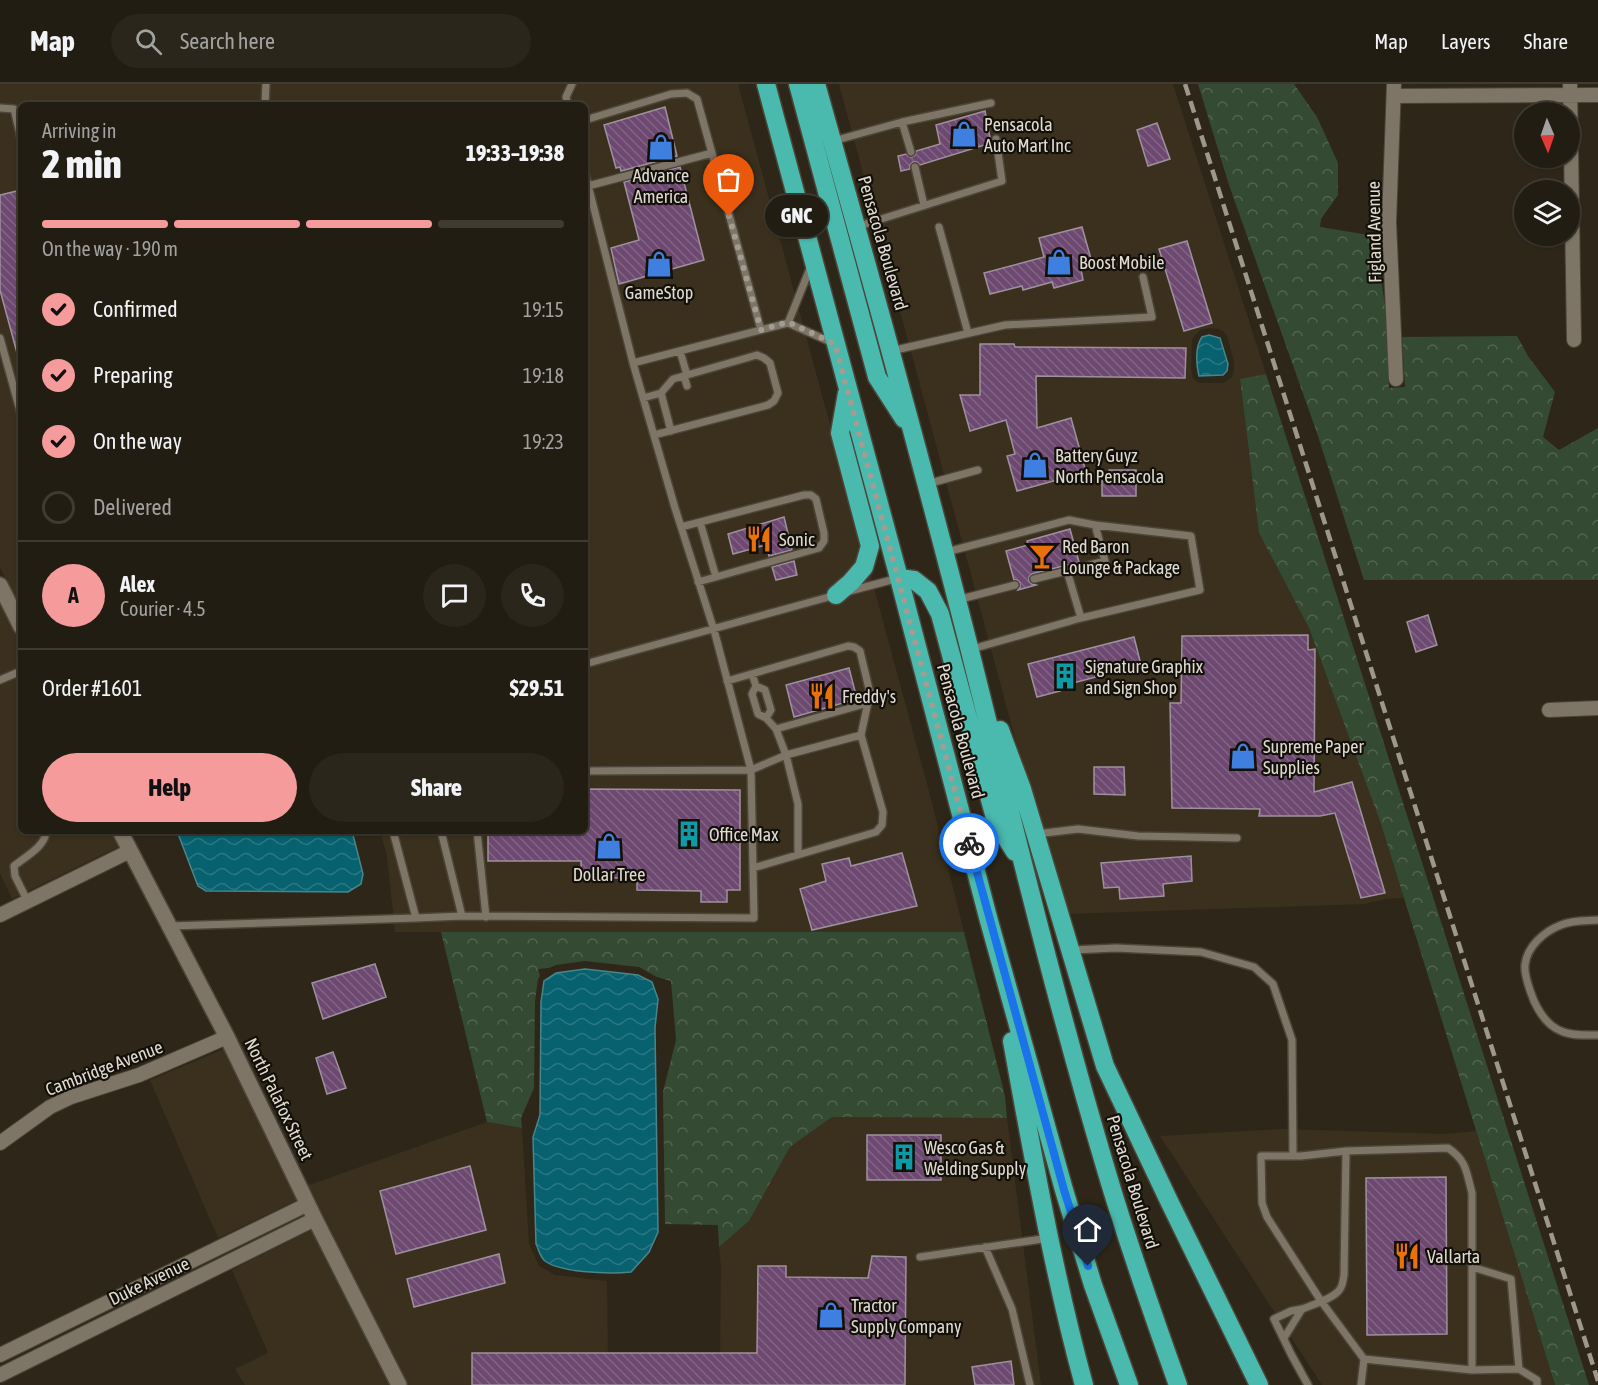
<!DOCTYPE html>
<meta charset="utf-8">
<style>
:root{--surface:#221d13;--page:#2a261c;--text:#f1f3f6;--muted:#a2a2a0;--line:#3f3b33;--accent:#f59b9c}
body{margin:0;font-family:"Asap Condensed",sans-serif;background:var(--page);color:var(--text);height:100vh;display:flex;flex-direction:column;font-size:22px;white-space:nowrap}
*{box-sizing:border-box;margin:0}
p{font-size:20px;color:var(--muted)}
.icon{flex:none;width:33px;height:33px;fill:none;stroke:currentColor;stroke-width:2;stroke-linecap:round;stroke-linejoin:round}
.map{position:relative;flex:1;overflow:hidden}
.side{position:absolute;left:18px;top:18px;width:570px;height:732px;display:flex;flex-direction:column;background:var(--surface);border-radius:9px;box-shadow:0 2px 4px #0004,0 0 0 2px var(--line)}
.side>*{flex:none}
.needle{width:39px;rotate:178deg}
.controls{position:absolute;left:1514px;top:18px;display:grid;gap:12px}
.controls a{display:grid;place-items:center;width:66px;height:66px;border-radius:50%;background:var(--surface);box-shadow:0 2px 4px #0004,0 0 0 2px var(--line);font-size:30px}
.pin{position:absolute;display:grid;place-items:center;width:51px;height:51px;color:#fff;margin:-62px -26px;border-radius:50% 50% 50% 0;rotate:-45deg;box-shadow:0 0 6px #0007}
.pin .icon{rotate:45deg}
.courier{position:absolute;display:grid;place-items:center;width:60px;height:60px;margin:-30px;border:4px solid #1a73e8;border-radius:50%;background:#fff;color:#222;box-shadow:0 2px 8px #0007}
.bubble{position:absolute;height:42px;border-radius:21px;background:var(--surface);box-shadow:0 2px 4px #0004,0 0 0 2px var(--line);font-size:20px;font-weight:800;line-height:42px;text-align:center}
.headline em{font-style:normal;font-weight:800}
.headline div{display:flex;flex-direction:column-reverse}
.headline{display:flex;align-items:center;justify-content:space-between;height:102px;padding:0 24px}
h1{font-size:39px;font-weight:800;line-height:45px}
.bar{display:grid;grid-template-columns:repeat(4,1fr);gap:9px 6px;align-content:center;height:72px;padding:0 24px}
.bar i{height:8px;border-radius:4px;background:var(--line)}
.bar .current{background:var(--accent)}
.bar p{grid-column:span 4}
.line{display:flex;align-items:center;gap:15px;padding:0 24px;border-top:2px solid var(--line)}
.line div{flex:1}
.round{display:grid;place-items:center;flex:none;width:63px;height:63px;border-radius:32px;background:var(--page)}
ol{padding:0 24px;list-style:none}
li{display:flex;align-items:center;gap:18px;height:66px}
li p{margin-inline-start:auto}
li .icon{padding:6px;border-radius:50%;background:var(--accent);color:#111;stroke-width:4}
li:last-child{color:var(--muted)}
li i{width:33px;height:33px;border:3px solid var(--line);border-radius:50%}
.action{display:flex;gap:12px;margin-top:auto;padding:12px 24px}
.action a{flex:1;height:69px;border-radius:36px;background:var(--accent);color:#111;font-size:24px;font-weight:800;line-height:69px;text-align:center}
.action a+a{background:var(--page);color:var(--text)}
header{display:flex;align-items:center;gap:36px;box-sizing:border-box;height:84px;padding:0 30px;background:var(--surface);border-bottom:2px solid var(--line)}
header strong{font-size:28px}
nav{display:flex;gap:33px;margin-inline-start:auto;font-size:21px}
.search{width:420px;height:54px;background:var(--page);display:flex;align-items:center;gap:15px;box-sizing:border-box;padding:0 21px;border-radius:33px;color:var(--muted);font-size:22px}
.map>svg:first-child{display:block}
.built{fill:#3a301d;fill-rule:evenodd}
.forest{fill:url(#forest-crowns)}
.water{fill:url(#water-waves);stroke:#48868c;stroke-width:1.5}
.building{fill:url(#building-back-hatch);stroke:#9e919f;stroke-width:1.5}
.lines{fill:none;stroke-linecap:round;stroke-linejoin:round}
.lane-casing{stroke:#4b453a;stroke-width:10}
.street-casing{stroke:#4b453a;stroke-width:16}
.secondary-casing{stroke:#4b453a;stroke-width:18}
.highway-casing{stroke:#4b453a;stroke-width:21}
.lane{stroke:#7e7566;stroke-width:7}
.street{stroke:#7e7566;stroke-width:14}
.secondary{stroke:#7e7566;stroke-width:15}
.highway{stroke:#4abaae;stroke-width:18}
.rail{stroke:#9d978c;stroke-width:4.5;stroke-dasharray:12 6;stroke-linecap:butt}
.done{stroke:#a29c91;stroke-width:6;stroke-dasharray:0 10.8}
.route{stroke:#1a73e8;stroke-width:8}
.labels{text-anchor:middle;dominant-baseline:central;stroke-width:4.5;stroke-linejoin:round;paint-order:stroke}
.poi-label{font-size:18px;fill:#e0dbd2;stroke:#13100a;text-anchor:start}
.street-label{font-size:18px;fill:#e0dbd2;stroke:#13100a}
</style>
<header>
<strong>Map</strong>
<div class="search"><svg class="icon" aria-label="search" viewBox="0 0 24 24"><circle cx="10" cy="10" r="6"/><path d="M15 15l6 6"/></svg>Search here</div>
<nav><a>Map</a><a>Layers</a><a>Share</a></nav>
</header>
<div class="map">
<svg width="1598" height="1301" viewBox="0 0 1598 1301">
<defs>
<pattern id="forest-crowns" width="20" height="18" patternUnits="userSpaceOnUse" patternTransform="scale(1.5)"><rect width="20" height="18" fill="#354a33"/><path d="M2 6a3 3 0 1 1 6 0M12 15a3 3 0 1 1 6 0" fill="none" stroke="#526450"/></pattern>
<pattern id="water-waves" width="16" height="10" patternUnits="userSpaceOnUse" patternTransform="scale(1.5)"><rect width="16" height="10" fill="#07616e"/><path d="M0 5q4-4 8 0t8 0" fill="none" stroke="#2b7782"/></pattern>
<pattern id="building-back-hatch" width="6" height="6" patternUnits="userSpaceOnUse" patternTransform="scale(1.5)"><rect width="6" height="6" fill="#6d4971"/><path d="M-1 5l2 2M0 0l6 6M5-1l2 2" fill="none" stroke="#826384"/></pattern>
</defs>
<rect width="100%" height="100%" fill="#2e2719"/>
<path class="built" d="M0 0H738L931 715 964 848H395L387 772 380 747H585V21H21V525L0 483Z
M839 0H1173L1266 290 1240 296 1259 449 1309 544 1381 740 1404 814 1386 815 1364 820 1067 830 1051 788ZM1208 244 1218 245 1223 247 1227 252 1234 278V287L1232 293 1223 299H1199L1193 294 1191 285 1192 255 1200 246Z
M0 519 21 561V747H111L118 763 12 815 0 789Z
M224 965 297 1116 218 1154 150 996Z
M832 1033 1007 1034 1041 1301H408L293 1070 309 1101 487 1038 522 1044 529 1160 539 1182 555 1191 607 1197 608 1283 720 1277 721 1184 719 1163 749 1137 790 1063Z
M1282 1045 1445 1050 1476 1047 1555 1301H1322L1160 1052Z
M311 1146 390 1301H245L235 1285 268 1269 232 1186Z"/>
<path class="forest" d="M1198 0H1294L1317 33 1338 79V111L1321 135 1320 143 1375 152 1385 222 1389 304 1405 303 1402 253 1517 252 1528 272 1555 308 1543 353 1559 366 1598 344V496H1364L1317 349 1229 101Z
M1266 290 1589 1301H1555L1381 740 1309 544 1259 449 1240 295Z
M441 848H964L1005 1012 1007 1034 832 1033 790 1063 749 1137 719 1163 718 1141 665 1140 663 1008 676 956 671 897 657 893 639 883 585 877 556 881 549 884 538 885 540 892 538 895 535 917 534 1004 521 1034 522 1044 487 1038Z"/>
<path class="water" d="M1209 251 1220 254 1228 280 1227 287 1223 291 1199 292C1196 280 1195 263 1202 253Z
M177 747H352L363 790 361 800 348 808 206 807 198 802Z
M585 885 638 891 652 898 658 915 655 944 658 1148 649 1168 631 1188C610 1190 561 1189 545 1177 540 1173 539 1166 536 1160L533 1053 540 1031 541 918 544 897 556 889Z"/>
<path class="building" d="M665 23 677 72 621 87 620 83 616 84 604 41Z
M985 27 991 59 920 81 917 78H913L910 81V85L901 87 898 72 906 70 908 72 912 73 915 71 916 67 940 60 936 41Z
M1157 39 1170 75 1148 82 1137 46Z
M680 83 704 176 619 200 611 164 639 156 624 98Z
M21 106V269H17L0 206V111Z
M1082 143 1093 182 1081 185 1083 196 1054 204 1052 198 1023 206 1022 202 990 210 984 189 1044 173 1039 154Z
M1187 157 1212 239 1184 247 1159 165Z
M980 260H1014L1015 263 1186 264 1185 294 1036 292 1037 344 1071 334 1086 388 1017 407 1007 372 1015 370 1006 336 970 347 960 311H980Z
M1109 386H1136V412H1102V397H1109Z
M784 433 792 466 769 472 766 461 733 470 728 450Z
M1070 445 1079 478 1032 490 1029 493V497L1032 500 1036 501 1018 506 1020 503V499L1017 496H1014L1006 467 1028 461 1027 457Z
M794 477 797 491 776 496 772 483Z
M1428 531 1437 561 1416 568 1407 538Z
M1308 551V566L1315 565 1314 708 1352 698 1385 809 1361 814 1335 729 1320 732H1259L1260 725 1172 724 1170 619H1181L1182 552Z
M1134 553 1141 581 1058 603 1060 607 1037 613 1028 580Z
M849 584 857 615 794 633 786 601Z
M1094 683H1124L1125 711 1094 710Z
M585 705 740 706V806H727V818H701V807L637 806V794H581V777H488V747H585Z
M902 769 917 822 812 846 800 805 826 797 822 780 849 774 851 782Z
M1191 772 1192 797 1163 800 1164 812 1120 815 1119 803 1104 804 1101 779Z
M375 880 386 913 323 935 312 899Z
M333 968 346 1004 327 1010 316 974Z
M867 1051H941V1096H867Z
M470 1082 486 1146 396 1170 380 1107Z
M1446 1093 1447 1250 1367 1251 1366 1094Z
M499 1170 505 1199 414 1223 407 1195Z
M872 1172 906 1173 905 1301H472V1269H757L758 1182H786V1193L868 1194Z
M1011 1277 1014 1301H975L972 1283Z"/>
<g class="lines">
<g class="lane-casing">
<path id="lane" d="M265 21 266 0
M394 21H533
M568 21 566 13 572 0
M0 24 14 25 21 54
M585 36 671 10 687 9 697 15 761 246
M833 57 902 38
M911 68 902 38 991 19
M915 83 924 121
M588 102 712 69
M856 143 1002 97 996 55
M939 143 968 249
M788 239 811 182
M0 254 21 330
M680 267 687 291
M891 267 1005 241 1152 233 1143 193
M633 279 788 239 833 259
M684 292 687 302
M661 309 671 347
M643 314 661 309 673 295 757 271 764 274 770 279 778 309 774 317 768 321 654 351
M927 400 978 386
M700 438 716 493
M681 443 804 411H811L816 415 824 449V457L819 464 698 498
M946 468 1069 436 1095 441 1105 477 1067 487 1081 534
M1034 495 1067 487
M846 508 899 494
M957 516 1015 501
M972 565 1081 534 1200 506 1191 452 1095 441
M585 580 836 511
M752 590 756 602 752 610 758 630 766 634 776 645 786 671 798 720V771
M0 596 21 587
M727 597 848 562 854 563 860 567 870 609 861 651 883 728 882 741 876 748 753 784
M756 602 765 606 771 626 766 634
M776 645 868 619
M585 687 751 686 786 671 861 651
M393 747 416 834 462 832 754 834 751 686 714 546 675 424 633 279 585 89
M441 747 462 832
M477 747 486 833
M1036 750 1078 745 1138 752 1237 754
M28 818 15 792 14 782C25 773 46 762 46 747
M1598 836C1586 837 1572 836 1561 841 1545 847 1527 862 1525 881 1524 892 1530 907 1534 917 1540 930 1548 942 1561 947 1572 952 1586 951 1598 951
M170 842 416 834
M1072 866 1116 864 1201 868 1254 883 1273 900 1292 956 1293 1072
M985 1163 1012 1225 1030 1301
M920 1173 1049 1154
M1472 1183 1511 1195 1519 1285 1472 1286
M1302 1225C1312 1221 1335 1214 1340 1205 1343 1201 1343 1196 1344 1191L1346 1067 1301 1072H1261L1262 1119 1267 1133 1321 1217 1364 1275 1472 1286V1109C1466 1087 1467 1077 1448 1064L1346 1067
M1284 1254 1302 1225 1291 1227 1274 1235 1291 1270 1308 1301
M1519 1285 1537 1296V1301
M1361 1301 1364 1275"/>
</g>
<g class="street-casing">
<path id="street" d="M1394 0 1389 138 1396 295
M1570 0 1574 256
M1394 12 1598 11
M1549 626 1598 624
M0 831 130 767
M0 1059 50 1023 71 1013 139 991 227 953
M0 1271 308 1120
M0 1291 315 1135"/>
</g>
<g class="secondary-casing">
<path id="secondary" d="M0 501 21 543
M120 747 227 953 315 1135 399 1301"/>
</g>
<g class="highway-casing">
<path id="highway" d="M766 0 899 494 989 837 1064 1106 1093 1201 1129 1301
M798 0 877 293 904 335
M816 0C869 187 921 375 969 563 1013 739 1055 915 1107 1089 1128 1160 1153 1231 1178 1301
M899 494 914 496 928 507 940 530 996 738 1015 768
M836 511 851 498 864 483 870 462 840 349 847 309
M1000 646 1022 705 1105 982 1169 1117 1259 1301
M1012 957C1033 1072 1053 1188 1084 1301"/>
</g>
<use href="#lane" class="lane"/>
<use href="#street" class="street"/>
<use href="#secondary" class="secondary"/>
<use href="#highway" class="highway"/>
<path class="rail" d="M1185 0 1598 1297"/>
</g>
<g class="lines">
<path class="done" d="M729 132 761 246 788 238 835 260 969 759"/>
<path class="route" d="M969 759 1064 1106 1088 1182"/>
</g>
<defs>
<g id="shop-bare" transform="scale(2.07)"><path d="M-5-2.5h2.3a2.7 3.5 0 0 1 5.4 0H5L5.5 6h-11ZM-1.5-2.5h3a1.5 2.3 0 0 0-3 0Z" fill="#3f7fe0" stroke="#13100a" stroke-width="2.5" paint-order="stroke"/></g>
<g id="restaurant-bare" transform="scale(2.07)"><path d="M-5-6h1v4h1v-4h1v4h1v-4h1v5L-1.5 .5V6h-2V.5L-5-1ZM5-6V6H3V1.5H1.5Q1.5-4 5-6Z" fill="#e8710a" stroke="#13100a" stroke-width="2.5" paint-order="stroke"/></g>
<g id="bar-bare" transform="scale(2.07)"><path d="M-6-5H6L.8 .8V4.5H3.5V6h-7V4.5H-.8V.8Z" fill="#e8710a" stroke="#13100a" stroke-width="2.5" paint-order="stroke"/></g>
<g id="building-bare" transform="scale(2.07)"><path d="M-4-6H4V6H1V3H-1V6H-4ZM-2.5-4.3h1.7v1.8h-1.7ZM.8-4.3h1.7v1.8H.8ZM-2.5-1h1.7V.8h-1.7ZM.8-1h1.7V.8H.8Z" fill="#0f9aa8" stroke="#13100a" stroke-width="2.5" paint-order="stroke"/></g>
</defs>
<g fill-rule="evenodd">
<use href="#shop-bare" x="964" y="50"/>
<use href="#shop-bare" x="661" y="63"/>
<use href="#shop-bare" x="1059" y="178"/>
<use href="#shop-bare" x="659" y="180"/>
<use href="#shop-bare" x="1035" y="381"/>
<use href="#restaurant-bare" x="759" y="455"/>
<use href="#bar-bare" x="1042" y="472"/>
<use href="#building-bare" x="1065" y="592"/>
<use href="#restaurant-bare" x="822" y="612"/>
<use href="#shop-bare" x="1243" y="672"/>
<use href="#building-bare" x="689" y="750"/>
<use href="#shop-bare" x="609" y="762"/>
<use href="#building-bare" x="904" y="1073"/>
<use href="#restaurant-bare" x="1407" y="1172"/>
<use href="#shop-bare" x="831" y="1231"/>
</g>
<g class="labels">
<g class="poi-label">
<text x="984" y="40">Pensacola<tspan x="984" dy="21">Auto Mart Inc</tspan></text>
<text x="661" y="91" text-anchor="middle">Advance<tspan x="661" dy="21">America</tspan></text>
<text x="1079" y="178">Boost Mobile</text>
<text x="659" y="208" text-anchor="middle">GameStop</text>
<text x="1055" y="371">Battery Guyz<tspan x="1055" dy="21">North Pensacola</tspan></text>
<text x="779" y="455">Sonic</text>
<text x="1062" y="462">Red Baron<tspan x="1062" dy="21">Lounge &amp; Package</tspan></text>
<text x="1085" y="582">Signature Graphix<tspan x="1085" dy="21">and Sign Shop</tspan></text>
<text x="842" y="612">Freddy's</text>
<text x="1263" y="662">Supreme Paper<tspan x="1263" dy="21">Supplies</tspan></text>
<text x="709" y="750">Office Max</text>
<text x="609" y="790" text-anchor="middle">Dollar Tree</text>
<text x="924" y="1063">Wesco Gas &amp;<tspan x="924" dy="21">Welding Supply</tspan></text>
<text x="1427" y="1172">Vallarta</text>
<text x="851" y="1221">Tractor<tspan x="851" dy="21">Supply Company</tspan></text>
</g>
<g class="street-label">
<text transform="translate(1374 148) rotate(-91)">Figland Avenue</text>
<text transform="translate(883 159) rotate(74)">Pensacola Boulevard</text>
<text transform="translate(961 647) rotate(75)">Pensacola Boulevard</text>
<text transform="translate(104 984) rotate(-21)">Cambridge Avenue</text>
<text transform="translate(279 1015) rotate(64)">North Palafox Street</text>
<text transform="translate(1133 1098) rotate(73)">Pensacola Boulevard</text>
<text transform="translate(149 1197) rotate(-26)">Duke Avenue</text>
</g>
</g>
</svg>
<div class="controls">
<a><svg class="needle" viewBox="-14 -14 28 28"><path d="M0-13l5 13h-10z" fill="#e53935"/><path d="M0 13l5-13h-10z" fill="#a2a2a0"/></svg></a>
<a><svg class="icon" aria-label="layers" viewBox="0 0 24 24"><path d="M12 4l9 5-9 5-9-5zM3 14l9 5 9-5"/></svg></a>
</div>
<div class="pin" style="left:729px;top:132px;background:#ea580c"><svg class="icon" aria-label="bag" viewBox="0 0 24 24"><path d="M5 8h14l-1 12H6zM9 8a3 3 0 0 1 6 0"/></svg></div>
<div class="pin" style="left:1088px;top:1182px;background:#1f2937"><svg class="icon" aria-label="home" viewBox="0 0 24 24"><path d="M3 11l9-7 9 7M6 9v11h12V9"/></svg></div>
<div class="courier" style="left:969px;top:759px"><svg class="icon" aria-label="bike" viewBox="0 0 24 24"><circle cx="6" cy="16" r="4"/><circle cx="18" cy="16" r="4"/><path d="M6 16l4-8h5l3 8M10 8l3 8H6M13 5h3"/></svg></div>
<div class="bubble" style="left:765px;top:111px;width:63px">GNC</div>
<section class="side">
<div class="headline"><div><h1>2 min</h1><p>Arriving in</p></div><em>19:33–19:38</em></div>
<div class="bar"><i class="current"></i><i class="current"></i><i class="current"></i><i></i><p>On the way · 190 m</p></div>
<ol>
<li><svg class="icon" aria-label="check" viewBox="0 0 24 24"><path d="M5 12l5 5 9-10"/></svg>Confirmed<p>19:15</p></li>
<li><svg class="icon" aria-label="check" viewBox="0 0 24 24"><path d="M5 12l5 5 9-10"/></svg>Preparing<p>19:18</p></li>
<li><svg class="icon" aria-label="check" viewBox="0 0 24 24"><path d="M5 12l5 5 9-10"/></svg>On the way<p>19:23</p></li>
<li><i></i>Delivered</li>
</ol>
<div class="line" style="height:108px"><b class="round" style="background:var(--accent);color:#111">A</b><div><b>Alex</b><p>Courier · 4.5</p></div><a class="round"><svg class="icon" aria-label="chat" viewBox="0 0 24 24"><path d="M4 5h16v11H9l-5 4z"/></svg></a><a class="round"><svg class="icon" aria-label="phone" viewBox="0 0 24 24"><path d="M5 4h4l2 5-3 2q2 4 5 5l2-3 5 2v4C11 20 4 13 5 4z"/></svg></a></div>
<div class="line" style="height:78px"><div>Order #1601</div><b>$29.51</b></div>
<div class="action"><a>Help</a><a>Share</a></div>
</section>
</div>
